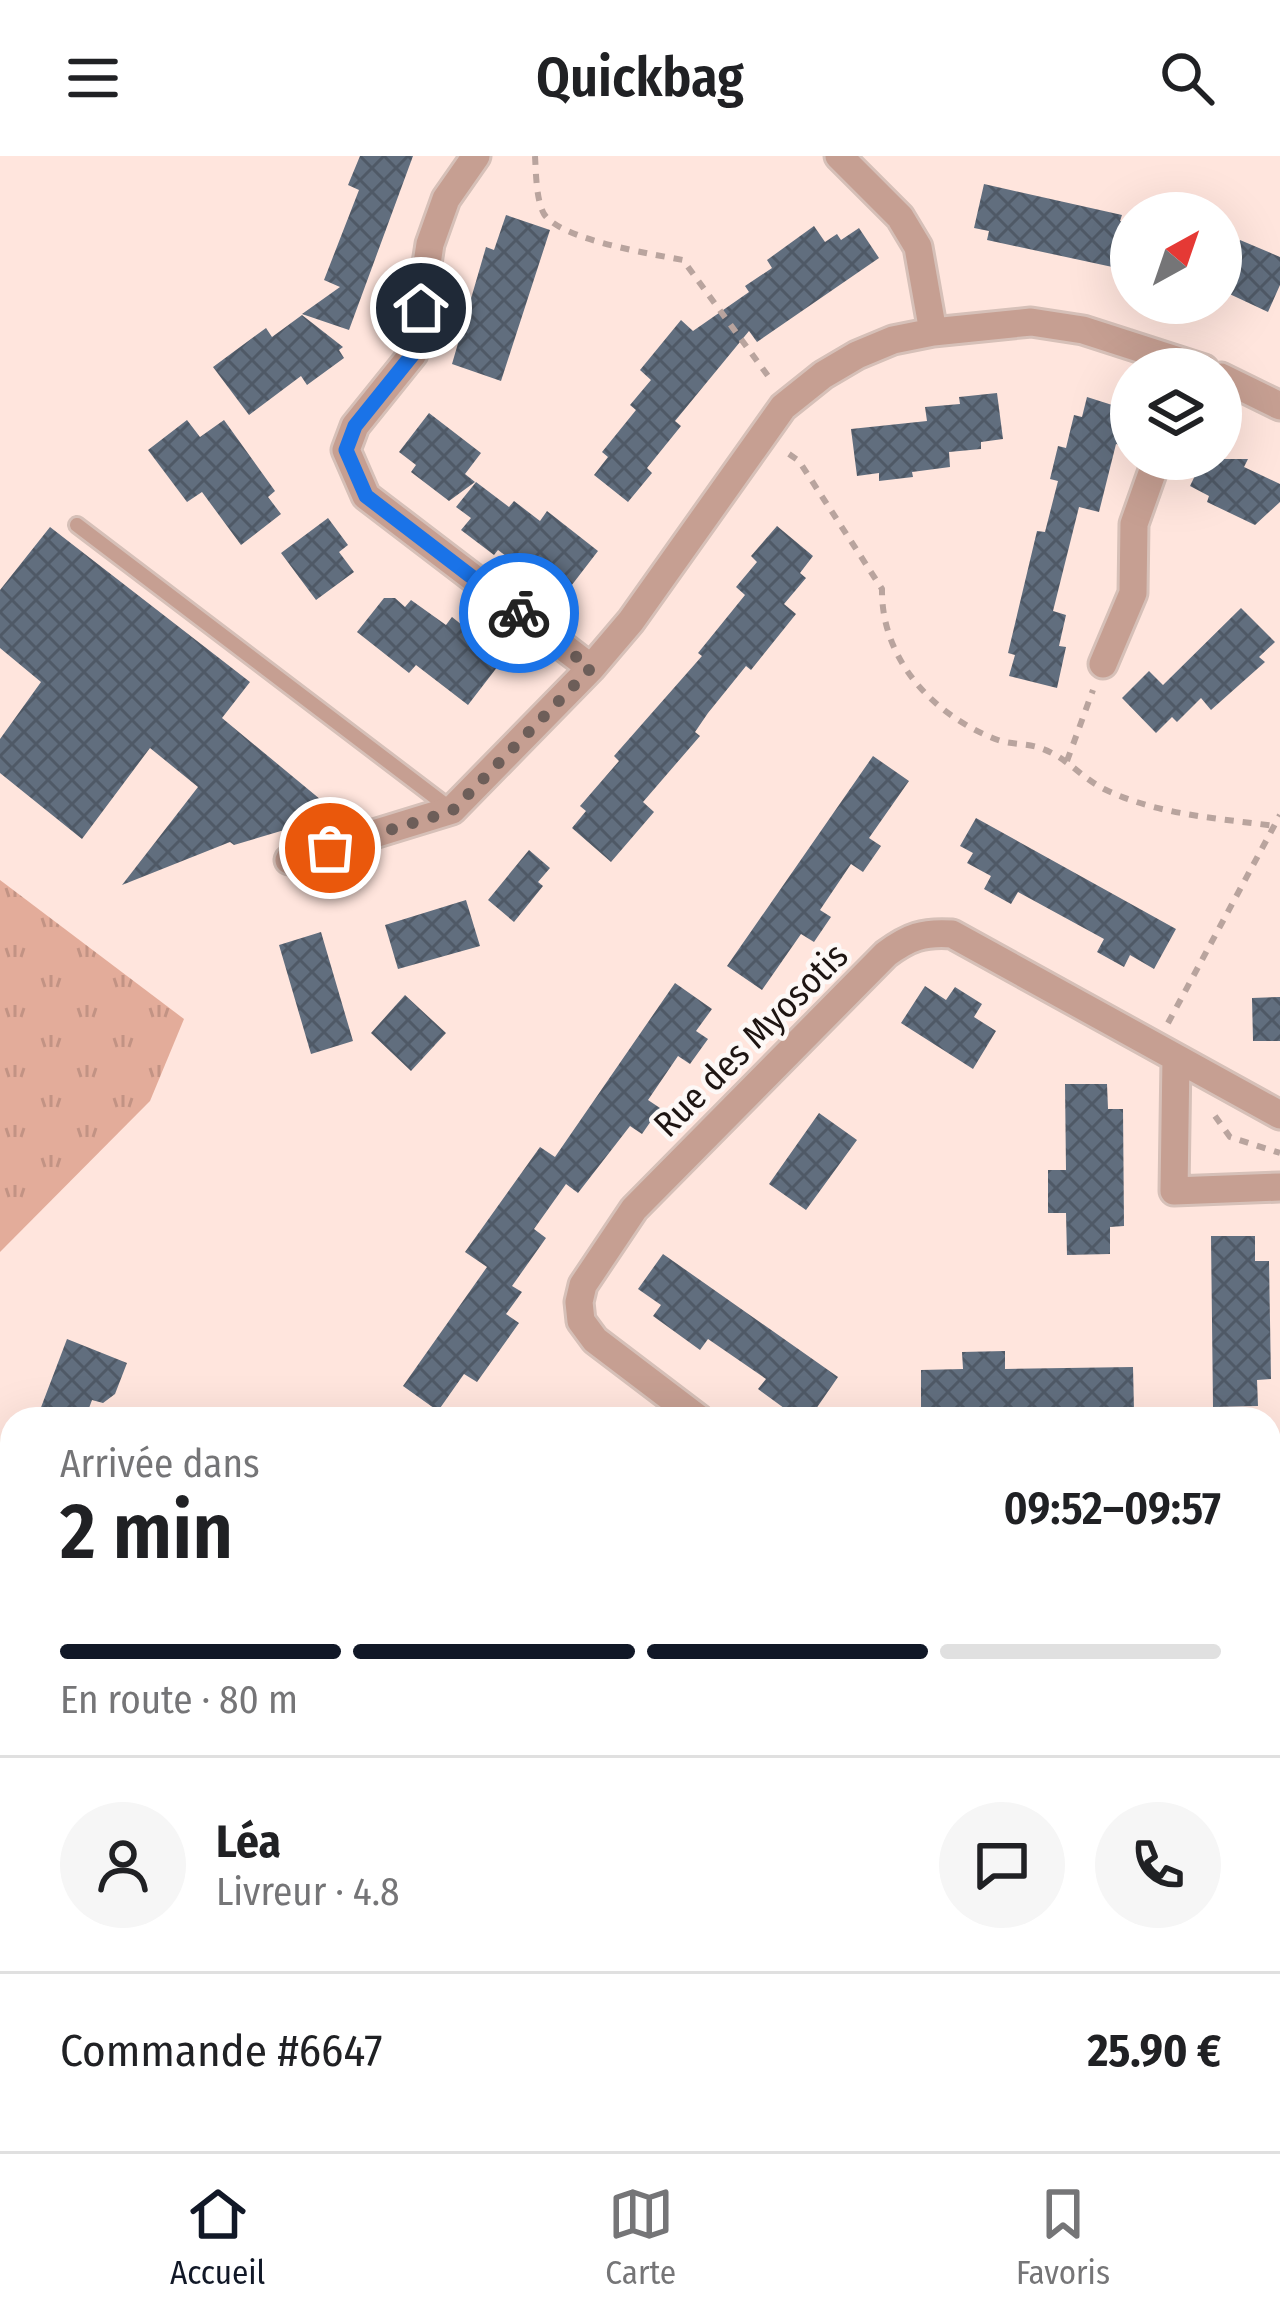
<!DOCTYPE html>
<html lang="fr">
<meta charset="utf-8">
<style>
:root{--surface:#fff;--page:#f6f6f6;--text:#202124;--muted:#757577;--line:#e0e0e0;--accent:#111827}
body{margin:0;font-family:"Fira Sans Condensed",sans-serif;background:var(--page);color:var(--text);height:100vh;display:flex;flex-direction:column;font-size:45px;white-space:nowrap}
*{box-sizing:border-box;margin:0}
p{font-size:39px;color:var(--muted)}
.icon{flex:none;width:66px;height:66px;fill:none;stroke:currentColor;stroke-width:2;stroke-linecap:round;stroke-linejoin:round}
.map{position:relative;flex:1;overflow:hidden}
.details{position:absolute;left:0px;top:1251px;width:1281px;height:744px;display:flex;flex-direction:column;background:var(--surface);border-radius:36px 36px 0 0;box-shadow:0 12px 48px #0002}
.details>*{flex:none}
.needle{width:78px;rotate:40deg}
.fabs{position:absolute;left:1110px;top:36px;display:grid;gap:24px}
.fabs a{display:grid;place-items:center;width:132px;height:132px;border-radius:50%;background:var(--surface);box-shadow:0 12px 48px #0002;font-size:60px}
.pin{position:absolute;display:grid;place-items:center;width:102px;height:102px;color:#fff;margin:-51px;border:6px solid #fff;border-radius:50%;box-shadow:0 3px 12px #0007}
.courier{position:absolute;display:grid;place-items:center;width:120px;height:120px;margin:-60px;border:9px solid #1a73e8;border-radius:50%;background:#fff;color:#222;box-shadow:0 3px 15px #0007}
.head em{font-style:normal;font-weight:600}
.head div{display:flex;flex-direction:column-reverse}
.head{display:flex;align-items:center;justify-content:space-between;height:204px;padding:0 60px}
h1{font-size:78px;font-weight:600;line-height:90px}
.bar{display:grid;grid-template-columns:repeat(4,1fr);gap:18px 12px;align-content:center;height:144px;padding:0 60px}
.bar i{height:15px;border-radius:9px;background:var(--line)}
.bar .current{background:var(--accent)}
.bar p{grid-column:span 4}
.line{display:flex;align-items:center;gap:30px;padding:0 60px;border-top:3px solid var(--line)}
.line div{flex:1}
.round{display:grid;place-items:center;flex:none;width:126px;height:126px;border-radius:63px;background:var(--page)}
header{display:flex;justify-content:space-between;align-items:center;height:156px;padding:0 60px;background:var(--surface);font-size:54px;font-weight:600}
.tabs{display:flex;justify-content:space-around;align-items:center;height:168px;border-top:3px solid var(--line);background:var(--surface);font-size:33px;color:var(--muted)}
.tabs a{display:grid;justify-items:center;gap:6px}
.tabs .current{color:var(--accent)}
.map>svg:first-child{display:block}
.grass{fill:url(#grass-tufts)}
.building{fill:url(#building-cross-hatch)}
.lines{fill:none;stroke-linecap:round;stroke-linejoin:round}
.lane-casing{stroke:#d6c0b8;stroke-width:20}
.street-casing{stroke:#d6c0b8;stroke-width:33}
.secondary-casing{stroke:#d6c0b8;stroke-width:45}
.path{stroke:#b9a49e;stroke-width:6;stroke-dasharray:9 9;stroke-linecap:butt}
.lane{stroke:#c69f92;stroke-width:14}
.street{stroke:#c69f92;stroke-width:27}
.secondary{stroke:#b17967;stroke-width:39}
.done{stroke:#6d5e59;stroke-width:12;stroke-dasharray:0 21.6}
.route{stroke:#1a73e8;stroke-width:15}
.labels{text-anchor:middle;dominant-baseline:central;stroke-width:9;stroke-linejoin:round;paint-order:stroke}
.street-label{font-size:36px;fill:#1e1512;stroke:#fdf8f6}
</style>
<header><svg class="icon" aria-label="menu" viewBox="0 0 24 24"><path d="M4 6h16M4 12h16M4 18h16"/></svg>Quickbag<svg class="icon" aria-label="search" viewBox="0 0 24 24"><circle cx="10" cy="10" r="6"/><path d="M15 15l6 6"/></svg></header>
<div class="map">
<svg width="1280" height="1995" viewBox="0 0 1280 1995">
<defs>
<pattern id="grass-tufts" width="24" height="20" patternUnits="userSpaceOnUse" patternTransform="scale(3)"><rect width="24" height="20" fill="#e3ac9a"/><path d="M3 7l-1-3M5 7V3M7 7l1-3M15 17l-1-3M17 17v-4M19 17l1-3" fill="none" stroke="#c29384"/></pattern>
<pattern id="building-cross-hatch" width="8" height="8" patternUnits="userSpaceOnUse" patternTransform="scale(3)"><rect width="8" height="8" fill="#616e7e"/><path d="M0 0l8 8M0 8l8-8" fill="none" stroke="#4f5966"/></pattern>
</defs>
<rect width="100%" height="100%" fill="#ffe5dd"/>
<path class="grass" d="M0 724 184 863 150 945 0 1096Z"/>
<path class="building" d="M360 0H413L349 174 302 158 340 131 324 124 359 34 348 29Z
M984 28 1122 59 1120 65 1131 68V115L987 84 989 75 974 72Z
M506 59 550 74 501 225 452 208 486 91 494 94Z
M814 70 825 86 837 78 841 84 859 72 879 102 757 186 749 175 675 265 681 270 647 312 652 317 628 346 594 319 608 301 602 296 636 254 630 249 651 224 640 214 681 164 693 175 749 136 745 130 772 112 767 104Z
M1240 84 1280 101V129L1268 156 1221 134V95L1233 100Z
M302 159 343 191 339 194 344 202 307 229 301 220 249 259 213 211 266 172 272 181Z
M997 237 1003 283 981 286V293L949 296 950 311 912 316 913 321 879 325V317L857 320 851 273 927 265 925 251 960 248 959 241Z
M1087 241 1131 255 1122 290 1116 288 1099 356 1079 351 1053 455 1066 459 1059 490 1066 491 1057 532 1009 520 1015 499 1008 497 1037 375 1045 376 1058 325 1050 323 1058 290 1066 292 1074 259 1082 261Z
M429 257 481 297 465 318 475 326 449 345 411 316 416 309 399 296Z
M187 264 200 281 224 264 275 335 268 341 281 358 241 389 202 336 187 346 148 294Z
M1203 303H1248L1244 311 1280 328V346L1255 369 1207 346 1209 340 1190 330Z
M476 326 509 351 514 345 540 365 547 355 598 395 568 434 551 421 545 429 498 394 494 399 461 374 471 362 456 351Z
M328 362 348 389 339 396 354 416 316 444 281 397Z
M777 370 813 400 800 417 806 422 784 448 796 458 751 514 746 510 708 557 695 576 700 580 643 646 654 656 611 706 572 672 586 655 580 650 619 605 614 600 702 500 698 497 745 439 736 431 757 406 751 400Z
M50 371 250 526 222 562 338 658 234 689 230 686 122 729 198 631 150 592 82 683 0 617V583L41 526 0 492V434Z
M384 442H395L405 451 411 444 446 469 452 461 487 489 481 496 498 510 468 549 416 509 409 517 357 476Z
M1241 452 1275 486 1259 501 1265 506 1211 554 1201 542 1177 566 1172 561 1156 577 1122 542 1149 515 1163 529Z
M873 600 909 625 869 682 881 690 863 716 851 708 820 754 831 761 814 786 801 778 762 834 727 810Z
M976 662 1176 773 1154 813 1130 799 1124 811 1097 796 1104 783 1018 736 1011 748 984 733 991 720 967 707 973 697 960 690Z
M529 694 550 712 538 726 543 730 514 766 488 744Z
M466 744 480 790 398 813 385 769Z
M321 776 353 885 311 898 279 789Z
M675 827 712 853 696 875 708 883 690 908 678 900 648 944 660 952 642 978 630 970 578 1037 566 1028 534 1073 546 1082 512 1130 522 1136 506 1158 519 1167 477 1226 464 1218 438 1255 403 1230 487 1111 465 1096 540 991 555 1001Z
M925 830 946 844 955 831 982 848 974 861 996 875 973 913 901 867Z
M405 839 446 877 411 915 371 877Z
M1280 841V885H1253L1252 842Z
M1065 928H1107L1108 953H1123L1124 1070 1110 1071V1098L1067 1099 1066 1057H1048V1014H1066Z
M819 957 857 984 806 1054 769 1028Z
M1211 1080H1255V1105H1269L1271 1223 1257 1224 1258 1250 1213 1251Z
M663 1098 838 1221 809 1263H799L758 1233 766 1223 708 1183 700 1194 653 1160 661 1149 638 1133Z
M67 1183 127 1207 115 1238 103 1247 92 1244 85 1263H64L40 1254Z
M1005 1195V1213L1133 1211 1134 1254 1107 1255V1263H1076V1255L1022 1256V1263H948V1256L921 1257V1214L963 1213 962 1196Z"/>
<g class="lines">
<g class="lane-casing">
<path id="lane" d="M77 369 452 654
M651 1983 653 1995"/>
</g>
<g class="street-casing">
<path id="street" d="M476 0 446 43 430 88 413 198 355 270 346 294 366 340 591 512
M839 0 900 61 918 91 933 176
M1221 221 1280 250
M1103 508 1133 437 1134 368 1157 303
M289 704 452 654 591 512 631 465 783 251 823 219 857 199 893 184 933 176 1031 166 1083 174 1204 213
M1176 902 1174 1035 1280 1031
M699 1263 595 1184 581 1165 579 1146 583 1129 634 1053 886 798C909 781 923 776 952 778L1280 959
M1269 1318 1280 1316
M1269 1779 1280 1780
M409 1995 414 1983"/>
</g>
<g class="secondary-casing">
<path id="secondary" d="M0 1824 12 1832
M261 1983 281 1995"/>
</g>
<path class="path" d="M535 0C536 16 536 44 544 58 561 84 652 98 683 104L771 224
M789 298 799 305 882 433C881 503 933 560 998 584 1012 589 1029 587 1043 593 1067 602 1082 622 1104 633 1158 659 1216 662 1275 670
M1067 605 1093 534
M1168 867 1280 659
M1215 960 1230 981 1280 997
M965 1983 976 1995"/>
<use href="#lane" class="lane"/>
<use href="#street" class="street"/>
<use href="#secondary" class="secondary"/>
</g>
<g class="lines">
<path class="done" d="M330 692 452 655 591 512 519 457"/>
<path class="route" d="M421 152 413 198 355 270 346 294 366 340 519 457"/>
</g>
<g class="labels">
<g class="street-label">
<text transform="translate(751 884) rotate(-45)">Rue des Myosotis</text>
</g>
</g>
</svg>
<div class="fabs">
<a><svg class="needle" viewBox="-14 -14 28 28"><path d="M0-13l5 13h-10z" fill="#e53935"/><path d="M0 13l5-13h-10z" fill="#757577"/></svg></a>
<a><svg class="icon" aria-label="layers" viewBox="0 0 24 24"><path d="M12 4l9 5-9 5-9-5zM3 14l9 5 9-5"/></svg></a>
</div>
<div class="pin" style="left:330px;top:692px;background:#ea580c"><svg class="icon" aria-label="bag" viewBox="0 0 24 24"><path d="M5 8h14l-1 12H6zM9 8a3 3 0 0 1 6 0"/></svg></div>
<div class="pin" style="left:421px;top:152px;background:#1f2937"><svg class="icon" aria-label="home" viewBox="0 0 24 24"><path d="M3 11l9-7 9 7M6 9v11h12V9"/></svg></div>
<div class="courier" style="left:519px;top:457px"><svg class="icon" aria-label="bike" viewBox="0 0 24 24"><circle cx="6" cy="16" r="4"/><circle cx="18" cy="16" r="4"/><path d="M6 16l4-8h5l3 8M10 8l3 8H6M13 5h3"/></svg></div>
<section class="details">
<div class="head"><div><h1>2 min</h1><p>Arrivée dans</p></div><em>09:52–09:57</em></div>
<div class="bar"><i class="current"></i><i class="current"></i><i class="current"></i><i></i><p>En route · 80 m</p></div>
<div class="line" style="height:216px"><a class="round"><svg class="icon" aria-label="person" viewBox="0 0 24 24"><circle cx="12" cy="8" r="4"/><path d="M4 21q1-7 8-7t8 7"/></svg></a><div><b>Léa</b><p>Livreur · 4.8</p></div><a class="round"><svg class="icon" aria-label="chat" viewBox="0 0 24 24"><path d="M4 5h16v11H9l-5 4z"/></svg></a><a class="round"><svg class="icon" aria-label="phone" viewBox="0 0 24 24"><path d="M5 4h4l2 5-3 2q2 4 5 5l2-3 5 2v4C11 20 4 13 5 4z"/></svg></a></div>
<div class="line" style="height:156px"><div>Commande #6647</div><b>25.90 €</b></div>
</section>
</div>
<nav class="tabs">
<a class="current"><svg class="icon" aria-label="home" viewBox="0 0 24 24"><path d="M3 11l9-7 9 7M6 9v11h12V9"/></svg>Accueil</a>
<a><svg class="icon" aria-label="map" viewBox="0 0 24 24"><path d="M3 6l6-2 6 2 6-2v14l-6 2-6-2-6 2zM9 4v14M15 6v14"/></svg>Carte</a>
<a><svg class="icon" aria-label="saved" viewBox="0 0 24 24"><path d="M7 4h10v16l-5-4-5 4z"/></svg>Favoris</a>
</nav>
